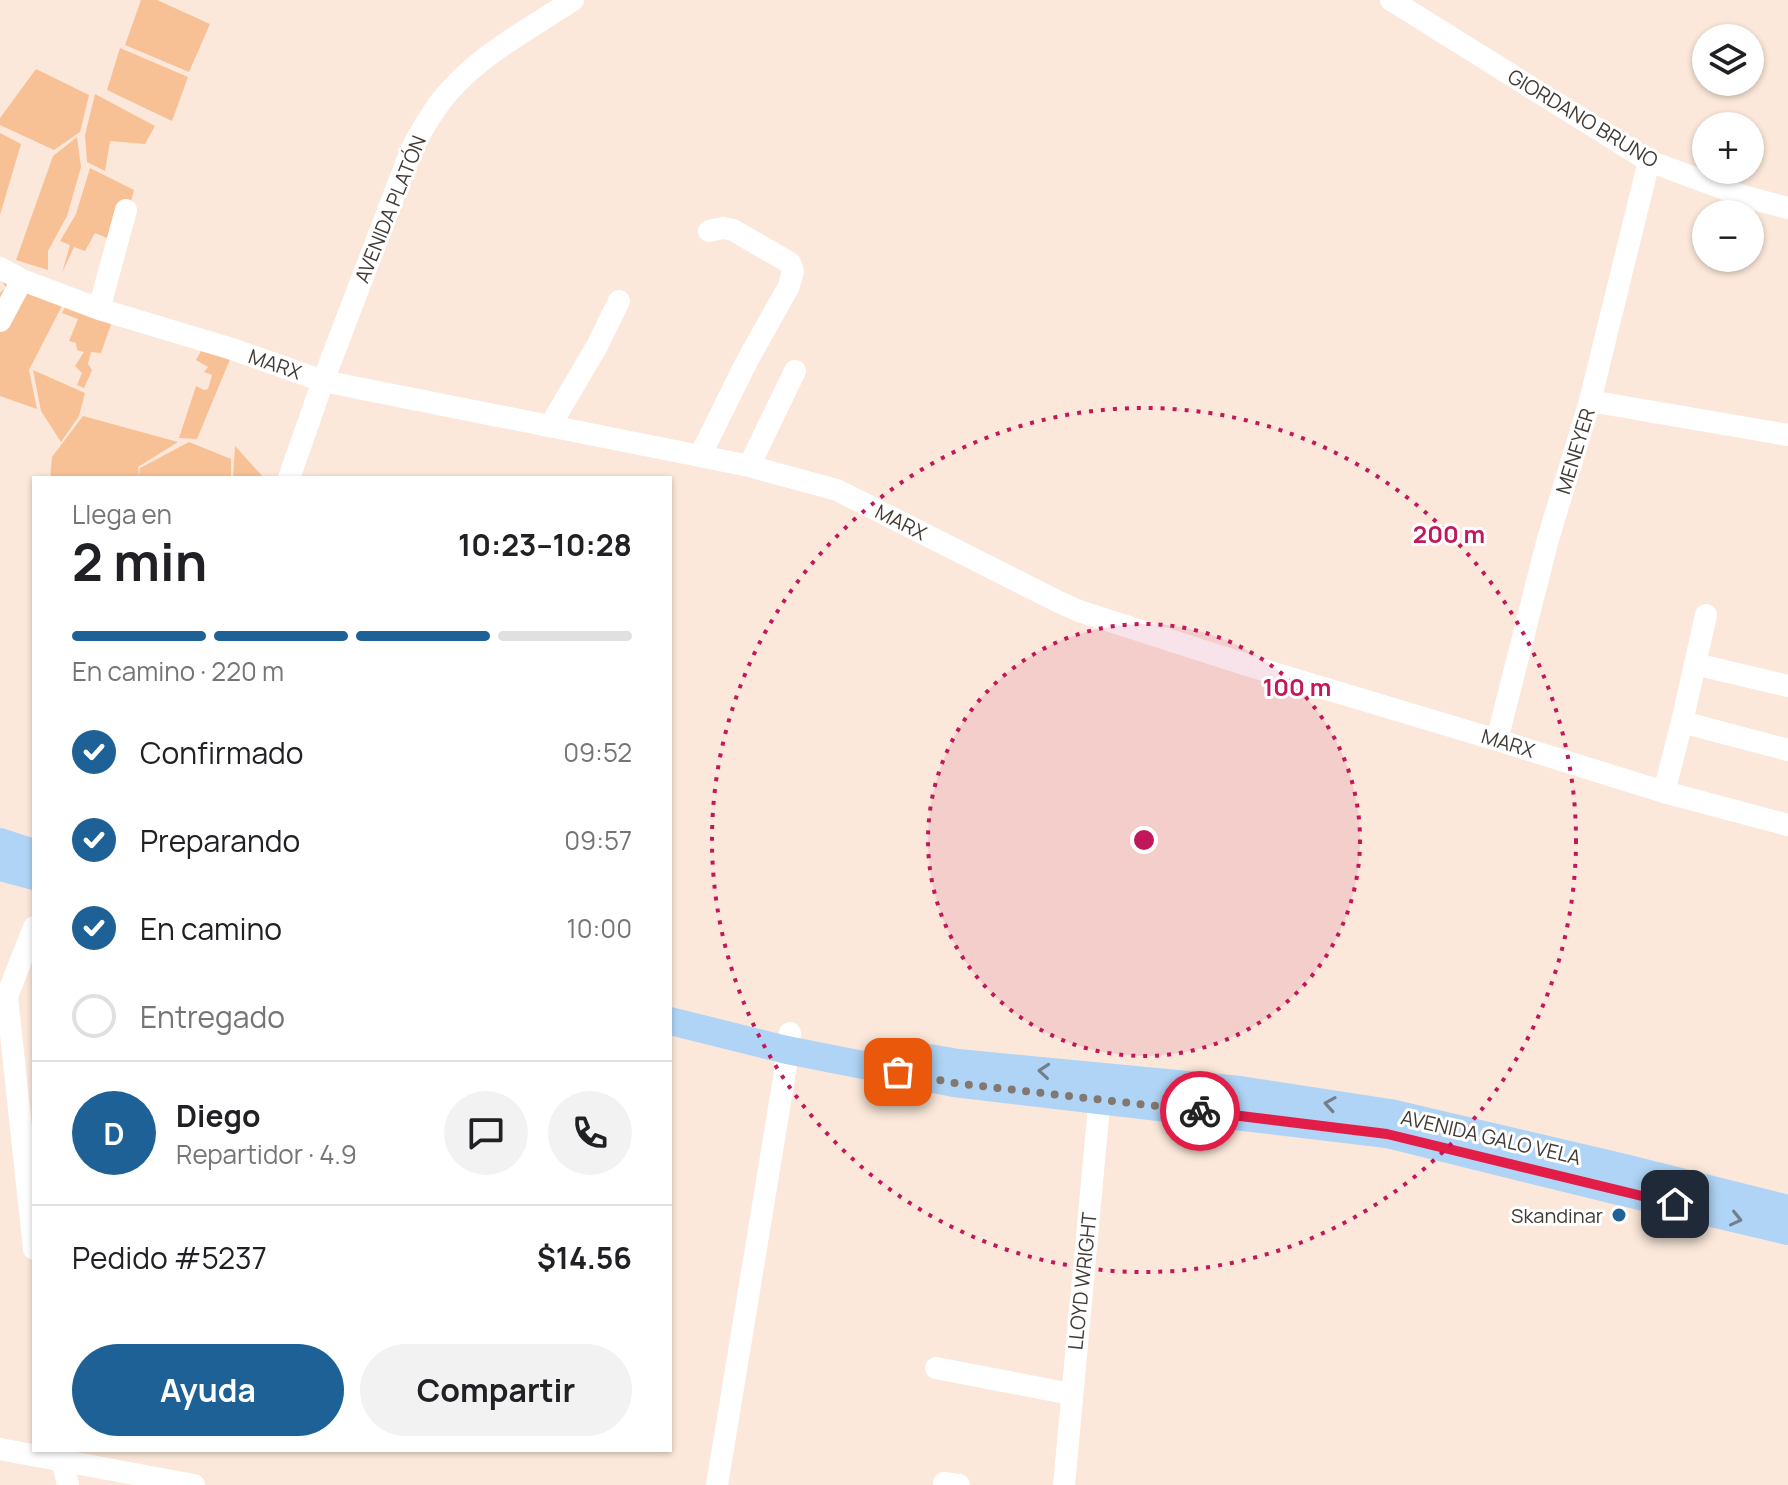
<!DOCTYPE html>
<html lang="es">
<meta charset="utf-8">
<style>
:root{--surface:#fff;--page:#f2f2f2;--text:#202124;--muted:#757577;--line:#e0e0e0;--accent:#1d6196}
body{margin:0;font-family:Manrope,sans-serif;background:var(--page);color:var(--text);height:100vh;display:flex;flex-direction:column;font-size:30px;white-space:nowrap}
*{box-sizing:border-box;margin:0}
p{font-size:26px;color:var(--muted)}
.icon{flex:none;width:44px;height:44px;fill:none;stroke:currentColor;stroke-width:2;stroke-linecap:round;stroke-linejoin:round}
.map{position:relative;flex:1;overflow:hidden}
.side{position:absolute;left:32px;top:476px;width:640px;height:976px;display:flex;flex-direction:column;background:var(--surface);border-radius:0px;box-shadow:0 2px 6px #0004}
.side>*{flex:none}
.tools{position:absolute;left:1692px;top:24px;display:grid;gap:16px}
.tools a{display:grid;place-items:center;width:72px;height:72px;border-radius:50%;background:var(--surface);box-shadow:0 2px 6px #0004;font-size:40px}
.pin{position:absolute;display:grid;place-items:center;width:68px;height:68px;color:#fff;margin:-34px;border-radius:16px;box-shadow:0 4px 12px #0006}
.courier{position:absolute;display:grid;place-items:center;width:80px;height:80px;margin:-40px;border:6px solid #e11d48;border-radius:50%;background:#fff;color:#222;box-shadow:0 2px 10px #0007}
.overview em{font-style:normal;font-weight:700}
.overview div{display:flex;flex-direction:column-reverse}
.overview{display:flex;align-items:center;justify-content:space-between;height:136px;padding:0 40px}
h1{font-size:52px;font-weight:700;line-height:60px}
.bar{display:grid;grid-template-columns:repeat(4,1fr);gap:12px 8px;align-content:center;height:96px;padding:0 40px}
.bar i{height:10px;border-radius:6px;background:var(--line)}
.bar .selected{background:var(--accent)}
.bar p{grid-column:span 4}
.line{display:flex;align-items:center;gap:20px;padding:0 40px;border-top:2px solid var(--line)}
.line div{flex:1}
.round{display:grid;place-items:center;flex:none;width:84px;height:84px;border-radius:42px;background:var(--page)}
ol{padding:0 40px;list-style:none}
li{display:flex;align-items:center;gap:24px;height:88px}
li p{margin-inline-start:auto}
li .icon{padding:8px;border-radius:50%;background:var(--accent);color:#fff;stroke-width:4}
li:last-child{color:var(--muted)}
li i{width:44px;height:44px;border:4px solid var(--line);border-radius:50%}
.action{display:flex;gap:16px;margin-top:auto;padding:16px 40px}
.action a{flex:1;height:92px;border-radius:48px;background:var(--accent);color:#fff;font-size:32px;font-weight:700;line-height:92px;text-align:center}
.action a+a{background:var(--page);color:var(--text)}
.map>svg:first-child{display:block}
.green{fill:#f8c095}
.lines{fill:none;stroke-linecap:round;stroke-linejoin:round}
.minor{stroke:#fff;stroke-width:22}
.major{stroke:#afd4f5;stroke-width:28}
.oneway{stroke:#73808b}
.done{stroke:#83786f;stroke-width:8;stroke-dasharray:0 14.4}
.route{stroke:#e11d48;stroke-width:10}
.ring{fill:none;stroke:#c2185b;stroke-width:4;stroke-dasharray:4 8}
.poi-dot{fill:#1d6196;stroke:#fff;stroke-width:3}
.labels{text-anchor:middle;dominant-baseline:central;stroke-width:6;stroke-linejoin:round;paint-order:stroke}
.street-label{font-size:20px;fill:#423b35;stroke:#fff}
.poi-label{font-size:20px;fill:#423b35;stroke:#fff;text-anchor:end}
.centre{fill:#c2185b;stroke:#fff;stroke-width:4}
.ring-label{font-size:24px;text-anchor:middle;font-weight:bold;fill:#c2185b;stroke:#fff;stroke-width:6;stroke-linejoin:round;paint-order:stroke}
</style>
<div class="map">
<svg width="1788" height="1485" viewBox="0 0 1788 1485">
<rect width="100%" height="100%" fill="#fbe8da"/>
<path class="green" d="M141 0H157L210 24 189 72 125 45Z
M120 48 188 77 172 121 107 90Z
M36 69 89 95 80 132 54 150 0 125V118Z
M95 94 155 126 145 144 110 141 105 171 87 162 85 135Z
M0 133 21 144 0 215Z
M77 137 81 167 67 216 48 251V270L16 260 53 156Z
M90 168 134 190 116 256 112 240 95 233 85 251 74 247 62 273 70 245 60 241 76 214Z
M0 277 65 300 29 370 37 409 0 396V293L6 288Z
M71 295 115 313 101 353 91 352 88 364 92 370 84 388 77 385 82 373 75 366 84 352 77 350 76 343 69 341 78 319 62 313Z
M205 344 233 352 197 439 179 438 196 386 204 390 208 389 212 375 204 372 208 367 196 360Z
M33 370 85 393 79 416 61 442 41 411Z
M83 416 178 442 138 467 139 475 140 468 189 442 231 459V477L50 478 52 457Z
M235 446 264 478H233Z"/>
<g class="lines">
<path class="minor" d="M1391 0 1649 161 1746 197 1788 208
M0 268 22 280 99 309 232 349 323 381 700 456 749 466 837 490 1059 602 1079 611 1247 665 1497 740 1664 792 1788 825
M99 309 126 210
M0 321 22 280
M1590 401 1788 435
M550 426 597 346 619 301
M700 456 747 361 789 286 793 271 790 263 733 230 723 228 709 231
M749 466 795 371
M289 478 323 381 412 148C424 126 436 105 453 87 486 51 533 27 573 0
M1695 664 1788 686
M1682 722 1788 750
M1497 740 1548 539 1590 401 1649 161
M1664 792 1682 722 1706 615
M7 997 34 1249
M2 1009 34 927
M936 1368 1071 1394
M0 1449 194 1485
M60 1450 68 1485
M944 1483 959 1485
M717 1485 785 1072 790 1033
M1064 1485 1101 1085"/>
<path class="major" d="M0 842 34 853
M0 867 34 876
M670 1021 787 1050 954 1083 1387 1134 1618 1191 1788 1231
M896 1052 958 1063 1240 1090 1390 1113 1624 1168 1788 1209"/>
</g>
<defs><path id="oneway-chevron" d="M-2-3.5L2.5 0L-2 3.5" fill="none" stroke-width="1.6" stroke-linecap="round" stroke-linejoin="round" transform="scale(2)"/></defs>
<g class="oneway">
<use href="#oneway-chevron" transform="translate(1044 1071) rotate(-175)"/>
<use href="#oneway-chevron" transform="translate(1330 1104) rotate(-171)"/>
<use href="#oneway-chevron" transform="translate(1736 1219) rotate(13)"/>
</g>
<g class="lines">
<path class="done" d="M898 1072 954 1083 1200 1111"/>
<path class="route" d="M1200 1111 1387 1134 1675 1204"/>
</g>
<circle cx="1144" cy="840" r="216" fill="#c2185b" fill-opacity=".12"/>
<g class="ring">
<circle cx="1144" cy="840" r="216"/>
<circle cx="1144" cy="840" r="432"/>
</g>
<circle class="poi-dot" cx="1619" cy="1215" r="8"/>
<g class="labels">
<g class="street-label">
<text transform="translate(1583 118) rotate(31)">GIORDANO BRUNO</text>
<text transform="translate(390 209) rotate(-68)">AVENIDA PLATÓN</text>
<text transform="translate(275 364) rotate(19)">MARX</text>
<text transform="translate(1575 451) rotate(-73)">MENEYER</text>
<text transform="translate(901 522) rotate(27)">MARX</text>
<text transform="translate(1508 743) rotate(17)">MARX</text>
<text transform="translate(1491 1137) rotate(13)">AVENIDA GALO VELA</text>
<text transform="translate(1082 1281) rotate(-84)">LLOYD WRIGHT</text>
</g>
<g class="poi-label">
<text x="1603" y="1215">Skandinar</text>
</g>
</g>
<circle cx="1144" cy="840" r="12" class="centre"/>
<g class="ring-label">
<text x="1449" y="543">200 m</text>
<text x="1297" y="696">100 m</text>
</g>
</svg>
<div class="tools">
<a><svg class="icon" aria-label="layers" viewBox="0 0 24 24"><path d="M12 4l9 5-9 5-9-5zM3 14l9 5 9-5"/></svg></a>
<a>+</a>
<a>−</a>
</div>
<div class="pin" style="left:898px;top:1072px;background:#ea580c"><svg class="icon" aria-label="bag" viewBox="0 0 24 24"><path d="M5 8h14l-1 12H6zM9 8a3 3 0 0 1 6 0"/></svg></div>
<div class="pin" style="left:1675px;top:1204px;background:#1f2937"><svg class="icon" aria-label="home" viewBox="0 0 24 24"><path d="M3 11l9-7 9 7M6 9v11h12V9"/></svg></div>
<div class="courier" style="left:1200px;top:1111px"><svg class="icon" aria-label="bike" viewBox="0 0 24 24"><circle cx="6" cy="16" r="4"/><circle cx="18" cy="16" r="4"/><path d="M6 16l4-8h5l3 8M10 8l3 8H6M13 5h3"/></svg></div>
<section class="side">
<div class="overview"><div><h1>2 min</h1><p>Llega en</p></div><em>10:23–10:28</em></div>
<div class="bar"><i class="selected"></i><i class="selected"></i><i class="selected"></i><i></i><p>En camino · 220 m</p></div>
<ol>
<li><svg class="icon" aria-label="check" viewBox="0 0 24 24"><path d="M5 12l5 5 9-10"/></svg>Confirmado<p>09:52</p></li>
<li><svg class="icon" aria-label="check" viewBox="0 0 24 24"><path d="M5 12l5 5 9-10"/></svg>Preparando<p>09:57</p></li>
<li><svg class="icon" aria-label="check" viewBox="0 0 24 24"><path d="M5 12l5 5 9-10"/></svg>En camino<p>10:00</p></li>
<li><i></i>Entregado</li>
</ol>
<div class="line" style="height:144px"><b class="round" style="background:var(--accent);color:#fff">D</b><div><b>Diego</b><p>Repartidor · 4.9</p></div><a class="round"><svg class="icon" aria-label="chat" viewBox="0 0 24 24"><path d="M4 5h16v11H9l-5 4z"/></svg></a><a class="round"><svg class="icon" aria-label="phone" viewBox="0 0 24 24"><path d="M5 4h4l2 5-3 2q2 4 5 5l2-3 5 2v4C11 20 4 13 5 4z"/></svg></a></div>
<div class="line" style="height:104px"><div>Pedido #5237</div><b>$14.56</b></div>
<div class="action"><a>Ayuda</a><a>Compartir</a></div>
</section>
</div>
